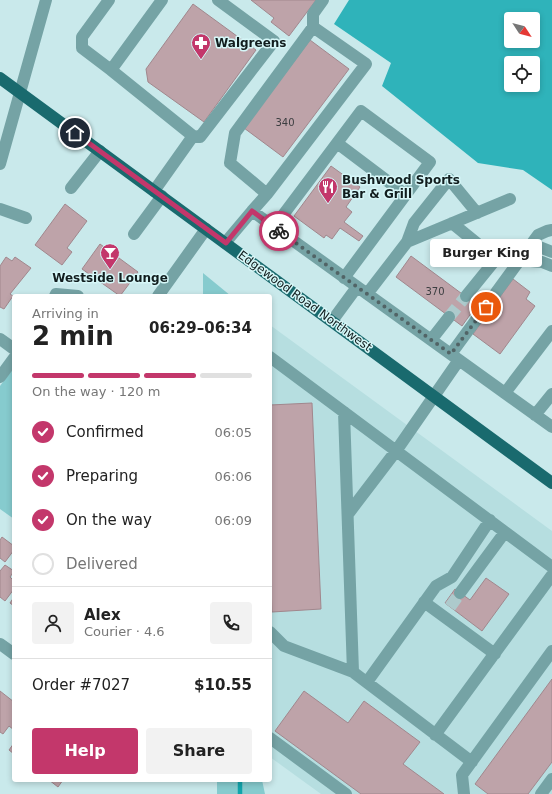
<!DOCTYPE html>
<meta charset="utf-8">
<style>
:root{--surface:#fff;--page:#f2f2f2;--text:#222;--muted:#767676;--line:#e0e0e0;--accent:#c3376b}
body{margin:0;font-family:"DejaVu Sans",sans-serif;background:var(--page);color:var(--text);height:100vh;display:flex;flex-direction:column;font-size:15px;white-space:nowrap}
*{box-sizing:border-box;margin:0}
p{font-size:13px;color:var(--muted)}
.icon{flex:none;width:22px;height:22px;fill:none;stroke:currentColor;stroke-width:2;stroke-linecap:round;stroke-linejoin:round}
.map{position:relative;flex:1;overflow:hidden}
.side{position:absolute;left:12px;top:294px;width:260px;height:488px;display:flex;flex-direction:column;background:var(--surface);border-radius:4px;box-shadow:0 2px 6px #0003}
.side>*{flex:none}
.needle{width:26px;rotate:126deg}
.tools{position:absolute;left:504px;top:12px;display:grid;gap:8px}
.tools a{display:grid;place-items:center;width:36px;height:36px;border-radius:4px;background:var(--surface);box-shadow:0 2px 6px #0003;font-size:20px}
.pin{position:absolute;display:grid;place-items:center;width:34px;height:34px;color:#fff;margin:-17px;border:2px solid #fff;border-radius:50%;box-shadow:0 1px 4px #0007}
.courier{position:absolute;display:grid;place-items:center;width:40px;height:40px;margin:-20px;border:3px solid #c3376b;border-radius:50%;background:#fff;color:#222;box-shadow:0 1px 5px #0007}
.bubble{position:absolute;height:28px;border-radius:4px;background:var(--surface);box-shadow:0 2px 6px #0003;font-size:13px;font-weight:700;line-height:28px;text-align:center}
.overview em{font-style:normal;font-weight:700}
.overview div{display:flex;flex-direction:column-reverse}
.overview{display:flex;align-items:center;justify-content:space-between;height:68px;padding:0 20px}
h1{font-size:26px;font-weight:700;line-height:30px}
.bar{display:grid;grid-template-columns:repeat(4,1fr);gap:6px 4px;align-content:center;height:48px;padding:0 20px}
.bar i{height:5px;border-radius:3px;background:var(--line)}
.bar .on{background:var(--accent)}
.bar p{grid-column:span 4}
.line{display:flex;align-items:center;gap:10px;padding:0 20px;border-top:1px solid var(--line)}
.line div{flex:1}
.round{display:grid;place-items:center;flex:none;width:42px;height:42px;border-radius:4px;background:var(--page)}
ol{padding:0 20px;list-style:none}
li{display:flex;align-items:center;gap:12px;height:44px}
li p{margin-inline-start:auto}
li .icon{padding:4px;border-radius:50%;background:var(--accent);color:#fff;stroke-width:4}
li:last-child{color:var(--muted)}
li i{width:22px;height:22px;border:2px solid var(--line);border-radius:50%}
.cta{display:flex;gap:8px;margin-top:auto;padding:8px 20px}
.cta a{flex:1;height:46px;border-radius:4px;background:var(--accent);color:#fff;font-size:16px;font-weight:700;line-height:46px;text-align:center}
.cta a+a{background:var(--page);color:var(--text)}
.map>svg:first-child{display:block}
.built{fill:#b6dee0}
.green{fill:#86cbce}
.forest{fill:#2fb3ba;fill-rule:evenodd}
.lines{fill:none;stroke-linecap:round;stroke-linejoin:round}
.stream{stroke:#11a4ab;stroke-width:4.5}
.building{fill:#bea3a9;stroke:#a1878d}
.minor-tunnel{stroke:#adcacc;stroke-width:12;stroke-dasharray:12 6;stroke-linecap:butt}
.minor{stroke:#75a3a5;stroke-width:12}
.major{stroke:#196a6e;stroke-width:12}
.done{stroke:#516466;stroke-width:4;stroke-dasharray:0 7.2}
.route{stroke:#c3376b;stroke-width:5}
.labels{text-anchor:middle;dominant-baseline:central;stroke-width:3;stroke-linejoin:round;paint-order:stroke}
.number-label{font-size:10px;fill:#3c3e41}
.poi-label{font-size:12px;font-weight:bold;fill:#111d1e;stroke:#d6f7f8;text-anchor:start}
.street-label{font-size:12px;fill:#111d1e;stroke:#d6f7f8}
</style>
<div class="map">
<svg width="552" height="794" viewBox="0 0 552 794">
<rect width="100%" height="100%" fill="#c9e9eb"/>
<path class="built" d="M270 325 552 531V794H321L270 757Z"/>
<path class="green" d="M203 273 231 296H203Z
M14 367V519L0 509V386Z
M217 780H262L265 794H217Z"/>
<path class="forest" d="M349 0H552V190L523 170 478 163 382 86 391 63 334 24ZM511 19H533V41H511ZM511 63H533V85H511Z"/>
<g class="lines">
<path class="stream" d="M240 780V794"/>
</g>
<path class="building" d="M251 0H316L289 36 271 22 274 18Z
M193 4 256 50 204 122 148 82 146 69Z
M310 40 349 69 283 157 244 128Z
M331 166 360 187 346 207 352 212 344 222 363 236 359 241 340 228 332 239 326 235 324 238 294 216Z
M65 204 87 221 67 248 72 252 62 265 35 245Z
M100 244 138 272 120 296 82 269Z
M411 256 477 305 462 326 396 277Z
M6 257 12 261 15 257 31 268 10 294 13 296 4 309 0 307V266Z
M513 279 530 292 526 299 535 306 500 354 473 334Z
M312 403 321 609 272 612 270 557V405Z
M2 537 14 546V550L5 562 0 558V540Z
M5 565 14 571 10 577 14 581V589L5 601 0 597V571Z
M486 578 509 594 482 631 445 603 455 589 470 600Z
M14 597V606L10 603Z
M552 679V762L528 794H488L475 784Z
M0 691 14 702V730L9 726 3 734 0 732Z
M304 691 348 723 364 701 420 742 403 764 444 794H361L275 731Z
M14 743V754L9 750Z
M49 780H63L58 787Z"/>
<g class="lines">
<path class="minor-tunnel" d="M449 317 466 296
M450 607 460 593"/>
<path class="minor" d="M109 0 82 37V48L111 70
M162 0 111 70 193 136 200 137 274 41 218 0
M313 27V14L323 0
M337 143 406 195
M0 164 46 0
M71 188 100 151
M154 191 193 136
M0 209 26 218
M252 211 267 194 366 64 313 27 235 133 230 163 267 194
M452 223 490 254 493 259 492 264 466 296
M274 227 361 111 430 162 344 278
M134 234 162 196
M407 242 414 223 449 179 477 213
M225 243 252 211 552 427
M532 244 552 252
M520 260 542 262 552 266
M367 294 407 242 510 199
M55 296 56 294 78 296
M158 296 206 229
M332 321 357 287
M0 339 14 349
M431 340 449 317
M451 354 538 235 547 231 552 230
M270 357 552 567
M0 377 14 358
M505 393 552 331
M344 412 353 672
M535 415 552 394
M348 514 396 451 459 360
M460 593 505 532
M424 602 495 654
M270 632 284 646 353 672 472 762
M0 644 14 654
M367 682 436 586 452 577 490 520
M435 735 552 575
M270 738 346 794
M464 794 462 775 552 651
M541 794 552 779"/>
<path class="major" d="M0 78 552 483"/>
</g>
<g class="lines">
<path class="done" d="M279 231 451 354 486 307"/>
<path class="route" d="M75 133 226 243 252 211 279 231"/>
</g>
<defs>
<g id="pharmacy-pin" transform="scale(1)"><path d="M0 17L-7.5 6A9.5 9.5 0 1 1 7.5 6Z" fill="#c3376b" stroke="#d6f7f8"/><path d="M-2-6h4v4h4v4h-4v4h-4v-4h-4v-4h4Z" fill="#fff"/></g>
<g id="restaurant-pin" transform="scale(1)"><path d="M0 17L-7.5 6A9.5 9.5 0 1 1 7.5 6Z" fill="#c3376b" stroke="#d6f7f8"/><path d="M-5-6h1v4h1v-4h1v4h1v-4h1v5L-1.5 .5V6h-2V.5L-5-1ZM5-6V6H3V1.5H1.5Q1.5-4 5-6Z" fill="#fff"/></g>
<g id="bar-pin" transform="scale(1)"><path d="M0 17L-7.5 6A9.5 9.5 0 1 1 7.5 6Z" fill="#c3376b" stroke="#d6f7f8"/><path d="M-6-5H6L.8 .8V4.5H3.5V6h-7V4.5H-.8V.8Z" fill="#fff"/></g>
</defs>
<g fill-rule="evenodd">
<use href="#pharmacy-pin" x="201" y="43"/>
<use href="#restaurant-pin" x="328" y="187"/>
<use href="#bar-pin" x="110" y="253"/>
</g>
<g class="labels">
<g class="number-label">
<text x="285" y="122">340</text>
<text x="435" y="291">370</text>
</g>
<g class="poi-label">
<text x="215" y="43">Walgreens</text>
<text x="342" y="180">Bushwood Sports<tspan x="342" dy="14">Bar &amp; Grill</tspan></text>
<text x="110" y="278" text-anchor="middle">Westside Lounge</text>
</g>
<g class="street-label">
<text transform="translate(305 301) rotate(36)">Edgewood Road Northwest</text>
</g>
</g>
</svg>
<div class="tools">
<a><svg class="needle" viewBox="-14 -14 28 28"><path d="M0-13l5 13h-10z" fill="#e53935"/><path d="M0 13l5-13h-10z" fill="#767676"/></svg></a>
<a><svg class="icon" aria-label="locate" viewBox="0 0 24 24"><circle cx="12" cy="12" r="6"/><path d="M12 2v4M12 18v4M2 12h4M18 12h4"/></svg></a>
</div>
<div class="pin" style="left:486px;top:307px;background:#ea580c"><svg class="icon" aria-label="bag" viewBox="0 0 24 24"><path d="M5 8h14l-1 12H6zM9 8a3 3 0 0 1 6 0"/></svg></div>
<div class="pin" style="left:75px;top:133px;background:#1f2937"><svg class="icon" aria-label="home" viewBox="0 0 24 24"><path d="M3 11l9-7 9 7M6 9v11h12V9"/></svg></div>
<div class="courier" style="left:279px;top:231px"><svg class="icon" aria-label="bike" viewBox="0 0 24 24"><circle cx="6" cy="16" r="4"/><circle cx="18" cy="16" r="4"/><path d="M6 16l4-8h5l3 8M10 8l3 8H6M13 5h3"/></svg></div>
<div class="bubble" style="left:430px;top:239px;width:112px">Burger King</div>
<section class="side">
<div class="overview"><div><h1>2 min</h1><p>Arriving in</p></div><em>06:29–06:34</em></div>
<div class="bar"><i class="on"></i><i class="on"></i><i class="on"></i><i></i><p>On the way · 120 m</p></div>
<ol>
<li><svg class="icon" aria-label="check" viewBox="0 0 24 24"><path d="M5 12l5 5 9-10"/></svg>Confirmed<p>06:05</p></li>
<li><svg class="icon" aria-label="check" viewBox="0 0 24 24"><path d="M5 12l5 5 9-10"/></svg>Preparing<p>06:06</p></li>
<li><svg class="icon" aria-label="check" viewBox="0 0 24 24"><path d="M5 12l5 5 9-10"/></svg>On the way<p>06:09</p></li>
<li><i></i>Delivered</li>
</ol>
<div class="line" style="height:72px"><a class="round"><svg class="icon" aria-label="person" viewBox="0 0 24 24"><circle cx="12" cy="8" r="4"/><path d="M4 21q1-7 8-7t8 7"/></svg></a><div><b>Alex</b><p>Courier · 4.6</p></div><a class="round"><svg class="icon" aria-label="phone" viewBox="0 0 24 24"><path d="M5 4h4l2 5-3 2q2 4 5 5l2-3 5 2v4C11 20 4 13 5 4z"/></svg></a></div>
<div class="line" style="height:52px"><div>Order #7027</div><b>$10.55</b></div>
<div class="cta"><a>Help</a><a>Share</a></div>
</section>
</div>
